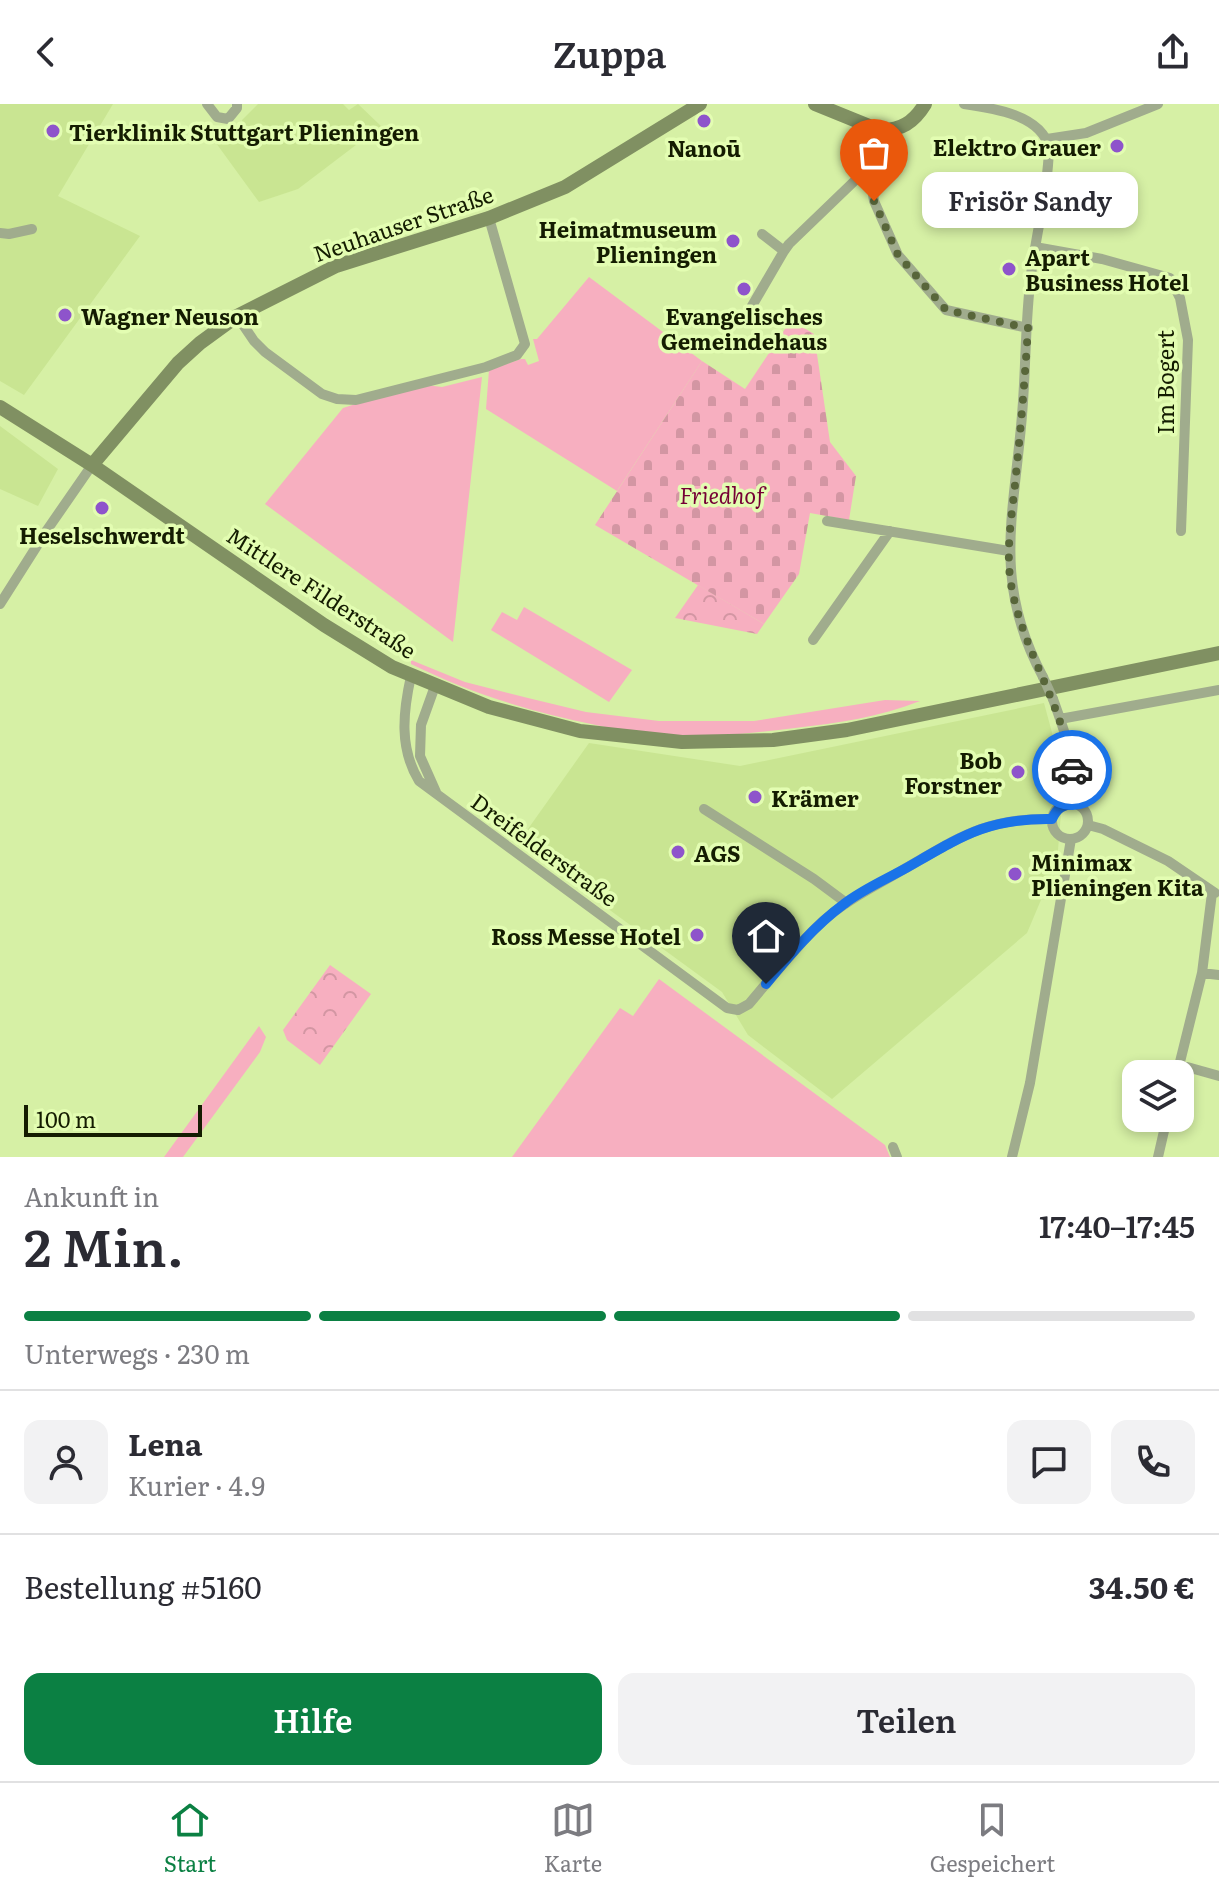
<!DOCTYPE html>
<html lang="de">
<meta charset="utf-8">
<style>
:root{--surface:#fff;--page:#f2f2f3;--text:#2b2b33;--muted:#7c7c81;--line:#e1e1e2;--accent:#0b8043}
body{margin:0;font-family:Literata,serif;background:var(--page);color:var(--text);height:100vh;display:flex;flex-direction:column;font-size:30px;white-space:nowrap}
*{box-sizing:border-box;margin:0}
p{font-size:26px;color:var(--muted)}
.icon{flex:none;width:44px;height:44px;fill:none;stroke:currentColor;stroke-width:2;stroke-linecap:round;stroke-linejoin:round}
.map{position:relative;height:1053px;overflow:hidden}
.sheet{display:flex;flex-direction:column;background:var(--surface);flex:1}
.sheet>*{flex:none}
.tools{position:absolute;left:1122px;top:956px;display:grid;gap:16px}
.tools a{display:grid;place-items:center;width:72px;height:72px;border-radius:16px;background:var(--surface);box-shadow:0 4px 12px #0003;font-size:40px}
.scale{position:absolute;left:24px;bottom:20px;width:178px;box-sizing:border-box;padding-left:8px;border:4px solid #141c01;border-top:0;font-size:22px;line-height:28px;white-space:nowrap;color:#141c01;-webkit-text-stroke:6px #e3fdb2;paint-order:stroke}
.pin{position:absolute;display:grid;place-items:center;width:68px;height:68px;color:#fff;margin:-82px -34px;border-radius:50% 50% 50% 0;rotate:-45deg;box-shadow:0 0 8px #0007}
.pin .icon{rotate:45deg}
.courier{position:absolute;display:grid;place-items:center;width:80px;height:80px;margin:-40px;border:6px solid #1a73e8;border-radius:50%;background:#fff;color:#222;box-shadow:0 2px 10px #0007}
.bubble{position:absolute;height:56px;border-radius:16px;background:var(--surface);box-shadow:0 4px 12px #0003;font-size:26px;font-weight:600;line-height:56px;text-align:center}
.head em{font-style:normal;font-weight:600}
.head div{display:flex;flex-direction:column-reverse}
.head{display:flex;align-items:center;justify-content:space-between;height:136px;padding:0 24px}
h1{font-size:52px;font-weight:600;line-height:60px}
.bar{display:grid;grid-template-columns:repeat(4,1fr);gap:12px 8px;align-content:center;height:96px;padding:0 24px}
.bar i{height:10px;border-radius:6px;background:var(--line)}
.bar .active{background:var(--accent)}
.bar p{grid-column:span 4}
.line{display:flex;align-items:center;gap:20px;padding:0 24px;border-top:2px solid var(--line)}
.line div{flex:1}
.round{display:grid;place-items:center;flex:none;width:84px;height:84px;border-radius:16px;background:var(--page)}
.primary-button{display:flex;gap:16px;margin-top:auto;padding:16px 24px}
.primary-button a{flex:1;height:92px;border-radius:16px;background:var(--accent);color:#fff;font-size:32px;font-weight:600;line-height:92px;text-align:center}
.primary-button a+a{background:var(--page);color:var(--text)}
header{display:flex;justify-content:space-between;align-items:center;height:104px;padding:0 24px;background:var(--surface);font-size:36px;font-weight:600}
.menu{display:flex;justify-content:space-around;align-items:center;height:112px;border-top:2px solid var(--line);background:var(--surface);font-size:22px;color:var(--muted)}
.menu a{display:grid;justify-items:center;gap:4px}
.menu .active{color:var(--accent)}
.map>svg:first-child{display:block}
.built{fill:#c9e592}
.green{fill:#f7afc0}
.forest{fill:url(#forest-crowns)}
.cemetery{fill:url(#cemetery-stones)}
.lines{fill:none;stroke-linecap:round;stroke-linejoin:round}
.street{stroke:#a0ac8d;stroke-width:10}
.secondary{stroke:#809062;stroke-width:14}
.street-bridge{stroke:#a0ac8d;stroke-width:10}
.done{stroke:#58663a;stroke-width:8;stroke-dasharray:0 14.4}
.route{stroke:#1a73e8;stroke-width:10}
.poi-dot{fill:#8e54cb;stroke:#e3fdb2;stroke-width:3}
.labels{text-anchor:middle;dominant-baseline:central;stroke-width:7;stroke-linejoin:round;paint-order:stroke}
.poi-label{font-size:22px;font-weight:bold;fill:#141c01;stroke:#e3fdb2;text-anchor:start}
.street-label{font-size:22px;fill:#141c01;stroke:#e3fdb2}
.park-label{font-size:22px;font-style:italic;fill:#750035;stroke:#e3fdb2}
</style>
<header><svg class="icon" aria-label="back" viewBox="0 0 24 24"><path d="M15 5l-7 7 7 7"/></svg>Zuppa<svg class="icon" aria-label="share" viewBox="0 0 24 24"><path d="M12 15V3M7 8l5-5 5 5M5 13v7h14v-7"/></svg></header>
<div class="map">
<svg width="1219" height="1053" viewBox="0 0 1219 1053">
<defs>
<pattern id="forest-crowns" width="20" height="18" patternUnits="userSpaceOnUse" patternTransform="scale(2)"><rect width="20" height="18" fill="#f7afc0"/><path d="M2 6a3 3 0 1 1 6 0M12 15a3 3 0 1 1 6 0" fill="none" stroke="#d396a3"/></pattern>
<pattern id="cemetery-stones" width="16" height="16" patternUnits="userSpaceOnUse" patternTransform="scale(2)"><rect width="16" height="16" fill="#f7afc0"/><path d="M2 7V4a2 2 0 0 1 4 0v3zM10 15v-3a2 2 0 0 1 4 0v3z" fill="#d396a3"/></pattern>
</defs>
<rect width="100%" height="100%" fill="#d6f0a5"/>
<path class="built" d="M0 0H113L58 92 140 132 24 291 0 277Z
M258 0H343L349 6 358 0 381 22 298 85 259 98 216 39 243 21 242 16Z
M0 322 58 365 38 402 0 385Z
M1044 599 1064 673 1057 758 1027 829 832 995 748 931 722 888 518 739 589 639 740 662Z"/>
<path class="green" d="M589 173 702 257 617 387 486 305 489 266 521 255H525L528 261 539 257 533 235H537Z
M482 273 453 538 265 400 343 304 418 280 442 283Z
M524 503 632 566 609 598 491 526 502 508 517 516Z
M411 556 465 578 528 594 586 608 659 617H754L885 596 920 597C880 613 838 619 795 624 759 628 723 633 686 633 656 634 625 627 596 621 531 608 470 589 411 560Z
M659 875 885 1041 890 1053H512L620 904 633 912Z
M259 922 266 933 260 948 183 1053H164Z"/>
<path class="forest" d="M698 481 764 520 757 530 675 514Z
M330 861 371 890 320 961 287 936 283 926Z"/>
<path class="cemetery" d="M791 216 814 230 830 338 856 372 849 416 810 409 799 470 764 520 595 421 702 257 745 285Z"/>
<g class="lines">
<path class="street" d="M207 0 217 13 228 15 237 4V0
M964 0C993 4 1042 11 1049 44 1048 87 1036 129 1031 171 1025 218 1026 265 1022 311 1014 412 992 478 1043 573
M1047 35 1086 29 1158 0
M869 63 874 97 898 151 946 206 1028 224
M0 129 9 130 32 125
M762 130 784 147 789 140 869 63 899 24
M1035 143 1102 155 1170 174 1180 194 1188 236 1181 427
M237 212 254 237 265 248 322 290 337 295 356 296 486 263 517 251 525 240 489 114
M742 219 784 147
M827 417 1009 447
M0 500 47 426 92 361
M813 536 890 427
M411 572C403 608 399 644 419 677L727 904 738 906 749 900C773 872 795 843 822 818 845 797 872 784 899 768 956 736 984 713 1052 715
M435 582 421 621 420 652 436 688
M1053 595C1065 628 1078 664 1074 700
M1060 615 1219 586
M1052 717a18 18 0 1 1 36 0a18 18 0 1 1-36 0Z
M704 705 814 775 845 798
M1088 721 1103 725 1168 757 1215 789
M1202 869 1219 871
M1180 961 1219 972
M1177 970 1202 869 1212 789
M893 1043 897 1053
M1012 1053 1030 979 1071 735
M1158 1053 1167 1014"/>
<path class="secondary" d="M815 0 879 26C901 27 914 18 925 0
M0 303 92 361 324 521 392 563 489 603 580 627 682 638 773 636 847 626 1219 549
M92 361 178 259 200 239 237 212 336 162 489 114 565 83 700 0"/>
<path class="street-bridge" d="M1043 573 1053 595"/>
</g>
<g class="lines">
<path class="done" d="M874 97 898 151 946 206 1028 224C1025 273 1021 322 1016 370 1013 406 1005 444 1011 480 1022 546 1063 600 1072 666"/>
<path class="route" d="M766 880C790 851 814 822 844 800 863 785 887 775 908 763 962 732 988 714 1052 715 1057 704 1062 701 1074 700L1075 685 1072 666"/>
</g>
<g class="poi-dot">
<circle cx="704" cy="17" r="8"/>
<circle cx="53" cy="27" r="8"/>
<circle cx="1117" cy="42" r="8"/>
<circle cx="733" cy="137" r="8"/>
<circle cx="1009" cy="165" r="8"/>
<circle cx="744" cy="185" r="8"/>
<circle cx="65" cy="211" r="8"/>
<circle cx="102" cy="404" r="8"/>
<circle cx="1018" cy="668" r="8"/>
<circle cx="755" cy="693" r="8"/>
<circle cx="678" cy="748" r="8"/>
<circle cx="1015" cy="770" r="8"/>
<circle cx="697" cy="831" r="8"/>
</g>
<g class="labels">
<g class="poi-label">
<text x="69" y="27">Tierklinik Stuttgart Plieningen</text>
<text x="1101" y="42" text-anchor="end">Elektro Grauer</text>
<text x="704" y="43" text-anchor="middle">Nanoū</text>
<text x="717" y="124" text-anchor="end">Heimatmuseum<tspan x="717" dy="25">Plieningen</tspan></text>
<text x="1025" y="152">Apart<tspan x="1025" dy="25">Business Hotel</tspan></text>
<text x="81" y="211">Wagner Neuson</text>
<text x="744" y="211" text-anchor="middle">Evangelisches<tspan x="744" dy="25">Gemeindehaus</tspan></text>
<text x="102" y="430" text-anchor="middle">Heselschwerdt</text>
<text x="1002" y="655" text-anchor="end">Bob<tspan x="1002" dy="25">Forstner</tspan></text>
<text x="771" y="693">Krämer</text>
<text x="694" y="748">AGS</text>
<text x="1031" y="757">Minimax<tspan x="1031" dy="25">Plieningen Kita</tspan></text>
<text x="681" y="831" text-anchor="end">Ross Messe Hotel</text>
</g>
<g class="street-label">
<text transform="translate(403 119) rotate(-19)">Neuhauser Straße</text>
<text transform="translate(1164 278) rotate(-90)">Im Bogert</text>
<text transform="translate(322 488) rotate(33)">Mittlere Filderstraße</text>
<text transform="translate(545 745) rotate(36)">Dreifelderstraße</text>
</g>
<g class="park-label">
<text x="722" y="390">Friedhof</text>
</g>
</g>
</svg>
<div class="tools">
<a><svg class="icon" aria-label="layers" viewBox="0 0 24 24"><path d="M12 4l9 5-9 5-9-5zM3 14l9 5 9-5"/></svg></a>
</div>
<div class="scale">100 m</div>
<div class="pin" style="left:874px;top:97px;background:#ea580c"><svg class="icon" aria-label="bag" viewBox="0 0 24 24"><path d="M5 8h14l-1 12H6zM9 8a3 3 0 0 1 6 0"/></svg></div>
<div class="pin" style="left:766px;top:880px;background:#1f2937"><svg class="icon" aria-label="home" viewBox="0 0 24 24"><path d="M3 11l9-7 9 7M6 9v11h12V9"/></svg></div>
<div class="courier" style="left:1072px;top:666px"><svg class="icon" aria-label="car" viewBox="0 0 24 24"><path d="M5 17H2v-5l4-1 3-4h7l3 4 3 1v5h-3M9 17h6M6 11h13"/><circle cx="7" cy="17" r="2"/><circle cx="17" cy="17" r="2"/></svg></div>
<div class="bubble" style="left:922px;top:68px;width:216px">Frisör Sandy</div>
</div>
<section class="sheet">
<div class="head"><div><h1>2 Min.</h1><p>Ankunft in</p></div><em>17:40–17:45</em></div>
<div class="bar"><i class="active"></i><i class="active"></i><i class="active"></i><i></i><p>Unterwegs · 230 m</p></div>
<div class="line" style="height:144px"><a class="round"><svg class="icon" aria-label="person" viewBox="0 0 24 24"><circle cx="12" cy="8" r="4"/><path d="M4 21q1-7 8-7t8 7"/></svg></a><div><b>Lena</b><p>Kurier · 4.9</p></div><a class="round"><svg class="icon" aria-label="chat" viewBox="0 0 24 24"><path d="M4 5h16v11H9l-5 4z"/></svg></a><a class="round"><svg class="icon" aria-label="phone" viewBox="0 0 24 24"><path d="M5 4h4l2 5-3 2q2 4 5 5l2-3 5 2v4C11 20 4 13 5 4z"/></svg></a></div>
<div class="line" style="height:104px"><div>Bestellung #5160</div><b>34.50 €</b></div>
<div class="primary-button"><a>Hilfe</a><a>Teilen</a></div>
</section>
<nav class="menu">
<a class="active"><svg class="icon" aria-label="home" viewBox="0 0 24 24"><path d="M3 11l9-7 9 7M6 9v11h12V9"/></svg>Start</a>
<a><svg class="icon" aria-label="map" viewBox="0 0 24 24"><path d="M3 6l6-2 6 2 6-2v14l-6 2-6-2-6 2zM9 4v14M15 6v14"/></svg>Karte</a>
<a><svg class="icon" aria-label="saved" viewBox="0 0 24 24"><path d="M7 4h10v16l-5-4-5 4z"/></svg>Gespeichert</a>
</nav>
